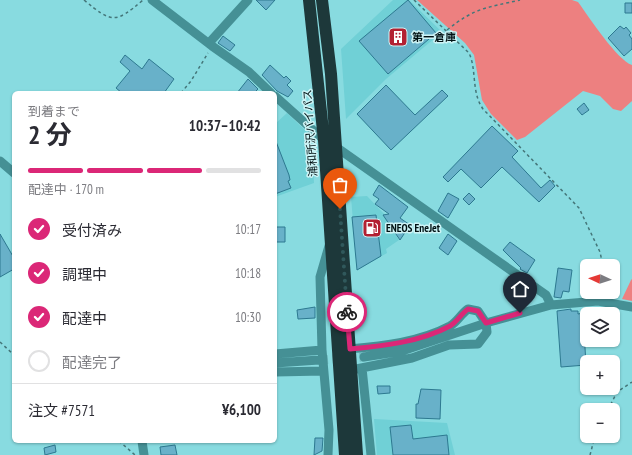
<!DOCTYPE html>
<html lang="ja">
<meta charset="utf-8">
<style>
:root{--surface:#fff;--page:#f7f7f7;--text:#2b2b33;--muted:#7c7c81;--line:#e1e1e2;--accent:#db2777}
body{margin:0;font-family:"PT Sans Narrow","Noto Sans JP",sans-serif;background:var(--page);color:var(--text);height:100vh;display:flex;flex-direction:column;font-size:15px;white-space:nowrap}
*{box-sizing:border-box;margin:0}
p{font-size:13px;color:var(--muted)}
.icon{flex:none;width:22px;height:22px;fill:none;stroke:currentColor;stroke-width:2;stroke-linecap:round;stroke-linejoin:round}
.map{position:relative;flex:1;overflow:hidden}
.details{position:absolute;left:12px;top:91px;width:265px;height:352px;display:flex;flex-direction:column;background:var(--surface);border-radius:6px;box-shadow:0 1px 3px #0004}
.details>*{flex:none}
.needle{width:26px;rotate:274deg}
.tools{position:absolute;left:580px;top:259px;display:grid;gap:8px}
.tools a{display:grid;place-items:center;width:40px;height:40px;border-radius:6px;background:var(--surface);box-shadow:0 1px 3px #0004;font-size:20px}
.pin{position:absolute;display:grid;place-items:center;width:34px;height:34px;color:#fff;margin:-41px -17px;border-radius:50% 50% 50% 0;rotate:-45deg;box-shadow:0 0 4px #0007}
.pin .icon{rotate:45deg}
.courier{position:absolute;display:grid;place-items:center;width:40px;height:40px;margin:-20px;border:3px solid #db2777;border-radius:50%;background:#fff;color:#222;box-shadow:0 1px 5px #0007}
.head em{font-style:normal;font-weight:700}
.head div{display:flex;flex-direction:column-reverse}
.head{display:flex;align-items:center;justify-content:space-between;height:68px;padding:0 16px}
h1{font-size:26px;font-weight:700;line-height:30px}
.bar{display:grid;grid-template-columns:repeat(4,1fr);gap:6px 4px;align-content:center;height:48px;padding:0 16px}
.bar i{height:5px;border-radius:3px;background:var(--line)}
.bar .current{background:var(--accent)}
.bar p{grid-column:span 4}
.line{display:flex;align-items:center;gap:10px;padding:0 16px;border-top:1px solid var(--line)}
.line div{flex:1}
ol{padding:0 16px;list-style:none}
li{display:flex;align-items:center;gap:12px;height:44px}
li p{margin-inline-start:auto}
li .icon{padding:4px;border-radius:50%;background:var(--accent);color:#fff;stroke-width:4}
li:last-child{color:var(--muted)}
li i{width:22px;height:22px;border:2px solid var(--line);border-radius:50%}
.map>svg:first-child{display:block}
.built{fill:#70d0d6}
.green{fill:#ed8080}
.building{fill:#68b1c9;stroke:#2d7990}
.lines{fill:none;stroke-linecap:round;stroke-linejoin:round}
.minor-tunnel{stroke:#74bdc1;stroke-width:9;stroke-dasharray:9 4.5;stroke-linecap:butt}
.path{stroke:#447679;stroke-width:1.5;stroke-dasharray:3 3;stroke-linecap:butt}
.minor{stroke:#459095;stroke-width:9}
.highway{stroke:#1d383a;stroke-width:12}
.done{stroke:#30585b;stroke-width:4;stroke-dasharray:0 7.2}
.route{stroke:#db2777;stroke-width:5}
.labels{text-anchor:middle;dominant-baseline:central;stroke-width:3;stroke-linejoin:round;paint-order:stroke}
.poi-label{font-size:11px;font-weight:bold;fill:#001113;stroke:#cdf4f6;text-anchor:start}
.street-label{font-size:11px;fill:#001113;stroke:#cdf4f6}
</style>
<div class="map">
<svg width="632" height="455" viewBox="0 0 632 455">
<rect width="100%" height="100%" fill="#88dbe0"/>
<path class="built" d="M393 0H409L442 32 386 79 346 119 341 49Z
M287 113 312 137 314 183 275 197V124Z
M367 196 386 216 384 217 399 240 386 249 387 253 357 270 351 197Z
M374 419 447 423 455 455H377Z"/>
<path class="green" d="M417 0H572L578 2C589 17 617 60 632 65V101L621 111 613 109 600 96 583 91 525 137 517 140 491 114 482 100 474 55 465 43Z
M632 279V301L622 299 631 280Z"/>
<path class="building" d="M256 0H275L266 10Z
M408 0 436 33 388 74 359 41Z
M625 3H632V13H625Z
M620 26 624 29 626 27 631 33 629 35 632 39V49L624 56 608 38Z
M223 36 235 45 230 51 218 43Z
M125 55 142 69 149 59 174 79 164 93H122L116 88 130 71 120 62Z
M270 65 284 78 286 76 291 81 287 85 293 91 288 97 277 91 262 75Z
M248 79 258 89 254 93H237Z
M386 85 415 115 442 90 448 96 391 150 357 114Z
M584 103 589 110 582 115 577 109Z
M492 126 518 151 512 157 541 188 550 180 555 186 539 202 502 167 481 188 461 169 448 182 443 177Z
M275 139 289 175 290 180 288 181 291 188 275 194Z
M379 185 408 207 400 218 410 225 400 240 383 215 389 214 375 204 379 199 373 195Z
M448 193 459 199 448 218 438 211Z
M469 193 475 199 469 205 463 199Z
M376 215 381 256 357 270 352 217Z
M275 227H285V242H275Z
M0 234 14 258V269L0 277Z
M448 234 457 241 448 255 439 248Z
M510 242 535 260 527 273 520 269 521 268 503 250Z
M558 268 572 270 569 292 563 291 561 298 554 297Z
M315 307V318L298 319 297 310Z
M571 309V311H578V314L583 313 586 365 561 367 557 311Z
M377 386H390V393L378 394Z
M421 389 441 390 440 419 416 418V404H418Z
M411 425 413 439 447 435 449 455H393L390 427Z
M315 438H323L322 451 314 455Z
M55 445 56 452 45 455 44 448Z
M175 445 177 455H161L160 447Z"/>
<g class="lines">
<path class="minor-tunnel" d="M319 360 364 357"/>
<path class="path" d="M84 0C112 23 115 24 143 0
M414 0 469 53C477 70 471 92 483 109L579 208 600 252 603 266
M447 30C476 7 486 8 520 0
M181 93 191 81 208 53
M0 342 14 355
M608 410 617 392 632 382
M119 441 135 455
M590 455 595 436"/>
<path class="minor" d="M152 0 212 46 249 72 271 93
M209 43 248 0
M275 96 324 140
M336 147 546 295 551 305
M0 161 14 173
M349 349C383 346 420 342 450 326 457 322 461 314 468 309L478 311 486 323 487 332 478 344 449 345 412 358 351 370
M275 354 322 350
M364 357 402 351 486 323 551 305 598 301 632 307
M275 363 319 360
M362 368 371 455
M275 372 323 371
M142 441 144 455
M328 455 329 430 322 350 320 277 329 246"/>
<path class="highway" d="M309 0 324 140 345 455
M322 0 331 74 357 455"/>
</g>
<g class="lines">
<path class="done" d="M340 209 347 312"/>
<path class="route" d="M347 312 350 349C383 346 420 342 450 326 457 322 461 314 468 309L478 311 486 323 520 313"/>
</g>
<defs>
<g id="building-square" transform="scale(1)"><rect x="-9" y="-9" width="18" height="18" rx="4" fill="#b32032" stroke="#cdf4f6"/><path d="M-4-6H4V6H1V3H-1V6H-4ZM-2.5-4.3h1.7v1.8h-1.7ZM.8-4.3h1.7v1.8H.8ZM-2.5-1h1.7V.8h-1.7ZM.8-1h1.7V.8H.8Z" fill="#fff"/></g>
<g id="fuel-square" transform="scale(1)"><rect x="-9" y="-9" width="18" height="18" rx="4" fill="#b32032" stroke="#cdf4f6"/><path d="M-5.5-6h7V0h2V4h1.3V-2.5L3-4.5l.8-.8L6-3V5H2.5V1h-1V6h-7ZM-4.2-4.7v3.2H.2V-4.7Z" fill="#fff"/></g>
</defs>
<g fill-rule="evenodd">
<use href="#building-square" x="398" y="37"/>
<use href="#fuel-square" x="372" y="228"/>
</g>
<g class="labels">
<g class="poi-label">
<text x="412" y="37">第一倉庫</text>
<text x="386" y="228">ENEOS EneJet</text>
</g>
<g class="street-label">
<text transform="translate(310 133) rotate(-94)">浦和所沢バイパス</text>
</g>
</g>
</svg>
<div class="tools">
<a><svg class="needle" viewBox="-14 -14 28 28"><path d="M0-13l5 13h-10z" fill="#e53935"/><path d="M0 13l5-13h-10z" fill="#7c7c81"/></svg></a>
<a><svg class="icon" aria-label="layers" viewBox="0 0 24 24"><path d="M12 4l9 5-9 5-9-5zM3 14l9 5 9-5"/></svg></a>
<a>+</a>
<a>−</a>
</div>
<div class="pin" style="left:340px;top:209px;background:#ea580c"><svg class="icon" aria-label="bag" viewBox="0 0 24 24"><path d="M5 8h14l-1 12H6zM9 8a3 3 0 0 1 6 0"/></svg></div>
<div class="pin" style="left:520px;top:313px;background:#1f2937"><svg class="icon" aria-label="home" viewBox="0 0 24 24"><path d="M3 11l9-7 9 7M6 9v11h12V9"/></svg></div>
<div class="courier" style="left:347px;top:312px"><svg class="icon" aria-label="bike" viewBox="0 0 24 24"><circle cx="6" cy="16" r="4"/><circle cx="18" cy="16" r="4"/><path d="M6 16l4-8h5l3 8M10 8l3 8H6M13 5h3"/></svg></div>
<section class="details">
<div class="head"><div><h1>2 分</h1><p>到着まで</p></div><em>10:37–10:42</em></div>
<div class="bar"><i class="current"></i><i class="current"></i><i class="current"></i><i></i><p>配達中 · 170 m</p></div>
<ol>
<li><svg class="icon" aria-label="check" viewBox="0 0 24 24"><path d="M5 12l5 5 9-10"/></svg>受付済み<p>10:17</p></li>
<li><svg class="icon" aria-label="check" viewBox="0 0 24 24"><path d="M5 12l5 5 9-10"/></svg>調理中<p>10:18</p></li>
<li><svg class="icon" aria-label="check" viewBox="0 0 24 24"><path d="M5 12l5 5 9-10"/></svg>配達中<p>10:30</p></li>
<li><i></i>配達完了</li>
</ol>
<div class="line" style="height:52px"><div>注文 #7571</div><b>¥6,100</b></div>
</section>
</div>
